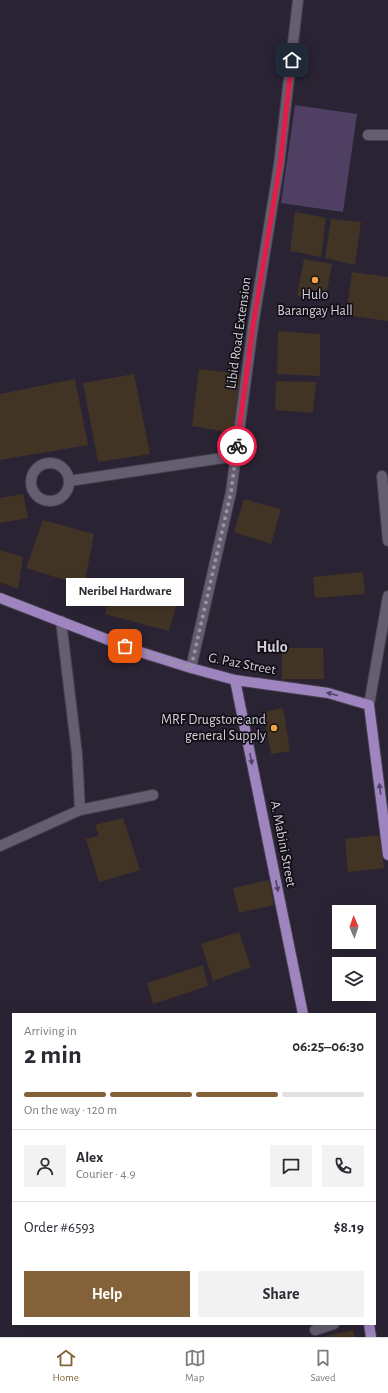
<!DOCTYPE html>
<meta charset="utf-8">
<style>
:root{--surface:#fff;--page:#f2f2f3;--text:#2b2b33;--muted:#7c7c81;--line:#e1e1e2;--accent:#846239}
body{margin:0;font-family:"Alegreya Sans",sans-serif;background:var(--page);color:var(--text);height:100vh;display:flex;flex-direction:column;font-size:15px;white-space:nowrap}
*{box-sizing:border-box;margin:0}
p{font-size:13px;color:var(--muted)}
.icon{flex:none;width:22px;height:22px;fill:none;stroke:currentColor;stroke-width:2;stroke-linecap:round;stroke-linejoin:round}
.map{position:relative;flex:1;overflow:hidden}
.details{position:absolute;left:12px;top:1013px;width:364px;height:312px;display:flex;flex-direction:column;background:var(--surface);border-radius:0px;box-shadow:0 4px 16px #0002}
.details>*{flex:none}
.needle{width:26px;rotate:358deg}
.controls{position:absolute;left:332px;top:905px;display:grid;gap:8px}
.controls a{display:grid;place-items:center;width:44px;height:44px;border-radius:0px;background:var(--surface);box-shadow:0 4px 16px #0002;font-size:20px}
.pin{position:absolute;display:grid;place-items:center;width:34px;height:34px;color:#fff;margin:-17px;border-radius:8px;box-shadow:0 2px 6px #0006}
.courier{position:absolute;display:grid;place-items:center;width:40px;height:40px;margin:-20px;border:3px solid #e11d48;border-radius:50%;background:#fff;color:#222;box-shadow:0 1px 5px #0007}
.bubble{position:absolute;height:28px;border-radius:0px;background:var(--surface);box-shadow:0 4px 16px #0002;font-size:13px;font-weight:700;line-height:28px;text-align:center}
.head em{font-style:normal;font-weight:700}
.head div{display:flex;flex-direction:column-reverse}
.head{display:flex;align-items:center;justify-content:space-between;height:68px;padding:0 12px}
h1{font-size:26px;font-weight:700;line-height:30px}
.bar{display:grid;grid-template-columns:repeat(4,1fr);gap:6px 4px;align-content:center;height:48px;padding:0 12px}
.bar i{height:5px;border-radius:3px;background:var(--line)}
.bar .current{background:var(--accent)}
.bar p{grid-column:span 4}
.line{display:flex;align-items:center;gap:10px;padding:0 12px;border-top:1px solid var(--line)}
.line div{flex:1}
.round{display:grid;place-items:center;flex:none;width:42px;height:42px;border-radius:0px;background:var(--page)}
.primary-button{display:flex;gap:8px;margin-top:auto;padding:8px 12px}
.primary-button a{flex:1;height:46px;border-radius:0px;background:var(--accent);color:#fff;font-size:16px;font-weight:700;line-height:46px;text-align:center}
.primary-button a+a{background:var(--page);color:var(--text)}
.dock{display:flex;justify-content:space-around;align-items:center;height:56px;border-top:1px solid var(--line);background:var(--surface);font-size:11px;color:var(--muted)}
.dock a{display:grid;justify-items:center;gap:2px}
.dock .current{color:var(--accent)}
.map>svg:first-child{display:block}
.green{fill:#4f3f62}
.building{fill:#423425}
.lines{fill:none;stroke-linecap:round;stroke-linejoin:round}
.minor-casing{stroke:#453f4d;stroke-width:12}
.major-casing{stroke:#453f4d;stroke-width:12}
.minor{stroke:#655d70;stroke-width:10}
.major{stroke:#9f85bf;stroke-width:10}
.oneway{fill:#514462}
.done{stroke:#9893a1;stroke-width:4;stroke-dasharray:0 7.2}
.route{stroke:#e11d48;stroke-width:5}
.poi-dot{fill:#f1a540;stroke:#110e16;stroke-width:1.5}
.labels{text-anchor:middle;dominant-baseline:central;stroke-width:3.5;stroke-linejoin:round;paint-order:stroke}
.poi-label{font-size:14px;fill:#d4d0db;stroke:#110e16}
.street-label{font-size:14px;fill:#d4d0db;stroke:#110e16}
.quarter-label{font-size:16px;font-weight:bold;fill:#d4d0db;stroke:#110e16}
</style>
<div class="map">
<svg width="388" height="1337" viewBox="0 0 388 1337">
<rect width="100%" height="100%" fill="#2a2334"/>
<path class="green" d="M295 105 357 114 343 212 281 203Z"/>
<path class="building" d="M295 212 326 218 321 257 290 251Z
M331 219 361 222 355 265 325 258Z
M304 259 332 264 325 300 297 296Z
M352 272 388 277V321L346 315Z
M278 331 320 334V376L277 374Z
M199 369 241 374 233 433 192 426Z
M134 374 150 454 98 462 83 383Z
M75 379 88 445 0 460V394Z
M276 381 316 382 313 413 275 410Z
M23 494 28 518 0 523V498Z
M244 499 281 509 271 544 234 532Z
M43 520 94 534 84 586 26 568Z
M0 550 23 557 18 589 0 582Z
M363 572 365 594 315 598 313 577Z
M115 580 179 597 169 631 105 614Z
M282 648H323L324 679H282Z
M283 708 290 751 271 754 264 712Z
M123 818 140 870 99 882 86 839 99 836 95 825Z
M380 835 384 868 348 872 345 839Z
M269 880 274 905 239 913 233 888Z
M239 932 251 967 213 981 201 944Z
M203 965 208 986 153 1004 147 983Z
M353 1330 355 1337H326V1336Z"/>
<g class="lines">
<g class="minor-casing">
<path id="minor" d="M368 135H388
M31 482a19 19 0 1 1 38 0a19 19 0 1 1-38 0Z
M382 476 388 541
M69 481 236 456
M61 621 77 754 80 810
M191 668 231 492 253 326 279 165 298 0
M369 705 388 596
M0 846 80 810 153 795
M315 1330 334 1324"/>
</g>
<g class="major-casing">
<path id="major" d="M0 598 137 651 191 668 235 680 328 693 369 705 388 855
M235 680 303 1014
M369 1324 371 1337"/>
</g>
<use href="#minor" class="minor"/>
<use href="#major" class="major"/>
</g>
<defs><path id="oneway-solid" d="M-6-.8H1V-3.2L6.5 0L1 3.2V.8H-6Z"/></defs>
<g class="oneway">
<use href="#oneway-solid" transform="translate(332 694) rotate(-165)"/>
<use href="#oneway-solid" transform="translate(251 759) rotate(79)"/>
<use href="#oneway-solid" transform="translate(380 789) rotate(-97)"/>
<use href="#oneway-solid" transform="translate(277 886) rotate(79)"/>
</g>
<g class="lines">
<path class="done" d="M125 646 191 668 231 492 237 446"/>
<path class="route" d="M237 446 253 326 280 165 292 60"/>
</g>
<g class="poi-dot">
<circle cx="315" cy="280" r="4"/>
<circle cx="274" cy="728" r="4"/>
</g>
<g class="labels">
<g class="poi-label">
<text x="315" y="295">Hulo<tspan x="315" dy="16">Barangay Hall</tspan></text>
<text x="266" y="720" text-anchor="end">MRF Drugstore and<tspan x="266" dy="16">general Supply</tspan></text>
</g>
<g class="street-label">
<text transform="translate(239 333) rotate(-82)">Libid Road Extension</text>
<text transform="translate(242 664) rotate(11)">G. Paz Street</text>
<text transform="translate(283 844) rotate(79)">A. Mabini Street</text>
</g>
<g class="quarter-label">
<text x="272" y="647">Hulo</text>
</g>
</g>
</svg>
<div class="controls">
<a><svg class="needle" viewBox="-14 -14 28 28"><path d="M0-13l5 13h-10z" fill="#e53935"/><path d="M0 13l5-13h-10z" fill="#7c7c81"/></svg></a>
<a><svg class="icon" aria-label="layers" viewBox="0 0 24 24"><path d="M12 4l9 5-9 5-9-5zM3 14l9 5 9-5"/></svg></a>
</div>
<div class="pin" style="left:125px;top:646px;background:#ea580c"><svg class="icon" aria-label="bag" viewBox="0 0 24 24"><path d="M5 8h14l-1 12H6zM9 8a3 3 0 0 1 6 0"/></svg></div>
<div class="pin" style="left:292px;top:60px;background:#1f2937"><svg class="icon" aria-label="home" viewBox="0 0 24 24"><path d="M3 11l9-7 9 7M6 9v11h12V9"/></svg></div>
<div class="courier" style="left:237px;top:446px"><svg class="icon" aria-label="bike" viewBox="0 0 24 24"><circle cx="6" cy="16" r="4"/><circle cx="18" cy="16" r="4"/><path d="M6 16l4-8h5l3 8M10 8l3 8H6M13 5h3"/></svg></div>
<div class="bubble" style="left:66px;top:578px;width:118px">Neribel Hardware</div>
<section class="details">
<div class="head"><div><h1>2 min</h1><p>Arriving in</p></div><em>06:25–06:30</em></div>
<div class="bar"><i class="current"></i><i class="current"></i><i class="current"></i><i></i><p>On the way · 120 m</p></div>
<div class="line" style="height:72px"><a class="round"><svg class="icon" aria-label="person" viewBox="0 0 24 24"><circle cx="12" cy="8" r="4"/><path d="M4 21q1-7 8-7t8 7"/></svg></a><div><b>Alex</b><p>Courier · 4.9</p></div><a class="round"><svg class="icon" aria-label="chat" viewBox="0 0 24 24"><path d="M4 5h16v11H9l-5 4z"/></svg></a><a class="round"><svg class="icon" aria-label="phone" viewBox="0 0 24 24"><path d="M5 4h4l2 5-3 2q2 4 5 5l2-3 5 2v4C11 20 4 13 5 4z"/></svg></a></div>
<div class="line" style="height:52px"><div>Order #6593</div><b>$8.19</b></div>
<div class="primary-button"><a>Help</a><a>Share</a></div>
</section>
</div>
<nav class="dock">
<a class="current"><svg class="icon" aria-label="home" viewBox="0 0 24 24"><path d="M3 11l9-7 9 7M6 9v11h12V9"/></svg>Home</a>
<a><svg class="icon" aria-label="map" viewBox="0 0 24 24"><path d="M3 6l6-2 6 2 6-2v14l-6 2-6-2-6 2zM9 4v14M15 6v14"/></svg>Map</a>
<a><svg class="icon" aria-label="saved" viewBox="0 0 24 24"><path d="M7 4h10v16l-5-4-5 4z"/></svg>Saved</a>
</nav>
